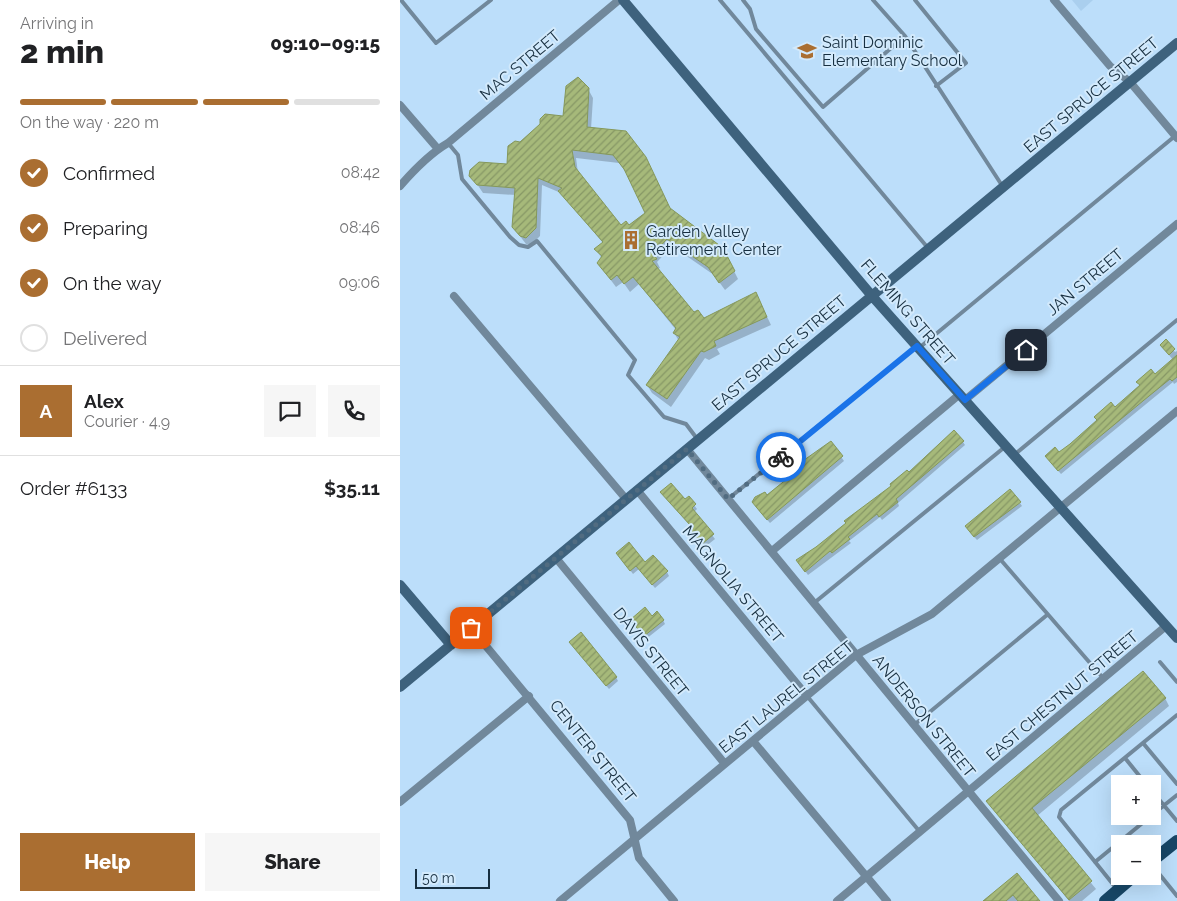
<!DOCTYPE html>
<meta charset="utf-8">
<style>
:root{--surface:#fff;--page:#f6f6f6;--text:#202124;--muted:#757577;--line:#e0e0e0;--accent:#aa6e31}
body{margin:0;font-family:Raleway,sans-serif;background:var(--page);color:var(--text);height:100vh;display:flex;flex-direction:column;font-size:19px;white-space:nowrap}
*{box-sizing:border-box;margin:0}
p{font-size:16px;color:var(--muted)}
.icon{flex:none;width:28px;height:28px;fill:none;stroke:currentColor;stroke-width:2;stroke-linecap:round;stroke-linejoin:round}
.map{position:relative;flex:1;overflow:hidden}
.drawer{display:flex;flex-direction:column;background:var(--surface);width:400px}
.drawer>*{flex:none}
.tools{position:absolute;left:711px;top:775px;display:grid;gap:10px}
.tools a{display:grid;place-items:center;width:50px;height:50px;border-radius:0px;background:var(--surface);box-shadow:0 5px 20px #0002;font-size:25px}
.scale{position:absolute;left:15px;bottom:12px;width:75px;box-sizing:border-box;padding-left:5px;border:2px solid #172f40;border-top:0;font-size:14px;line-height:18px;white-space:nowrap;color:#172f40;-webkit-text-stroke:4px #d3eafc;paint-order:stroke}
.pin{position:absolute;display:grid;place-items:center;width:42px;height:42px;color:#fff;margin:-21px;border-radius:10px;box-shadow:0 2px 8px #0006}
.courier{position:absolute;display:grid;place-items:center;width:50px;height:50px;margin:-25px;border:4px solid #1a73e8;border-radius:50%;background:#fff;color:#222;box-shadow:0 1px 6px #0007}
.headline em{font-style:normal;font-weight:800}
.headline div{display:flex;flex-direction:column-reverse}
.headline{display:flex;align-items:center;justify-content:space-between;height:85px;padding:0 20px}
h1{font-size:32px;font-weight:800;line-height:38px}
.bar{display:grid;grid-template-columns:repeat(4,1fr);gap:8px 5px;align-content:center;height:60px;padding:0 20px}
.bar i{height:6px;border-radius:4px;background:var(--line)}
.bar .active{background:var(--accent)}
.bar p{grid-column:span 4}
.line{display:flex;align-items:center;gap:12px;padding:0 20px;border-top:1px solid var(--line)}
.line div{flex:1}
.round{display:grid;place-items:center;flex:none;width:52px;height:52px;border-radius:0px;background:var(--page)}
ol{padding:0 20px;list-style:none}
li{display:flex;align-items:center;gap:15px;height:55px}
li p{margin-inline-start:auto}
li .icon{padding:5px;border-radius:50%;background:var(--accent);color:#fff;stroke-width:4}
li:last-child{color:var(--muted)}
li i{width:28px;height:28px;border:2px solid var(--line);border-radius:50%}
.primary-button{display:flex;gap:10px;margin-top:auto;padding:10px 20px}
.primary-button a{flex:1;height:58px;border-radius:0px;background:var(--accent);color:#fff;font-size:20px;font-weight:800;line-height:58px;text-align:center}
.primary-button a+a{background:var(--page);color:var(--text)}
main{display:flex;flex:1;min-height:0}
.map>svg:first-child{display:block}
.built{fill:#aacfee}
.shadow{fill:#0003;fill-rule:evenodd}
.building{fill:url(#building-hatch);stroke:#85985a;fill-rule:evenodd}
.lines{fill:none;stroke-linecap:round;stroke-linejoin:round}
.lane{stroke:#71889b;stroke-width:4}
.street{stroke:#71889b;stroke-width:8}
.secondary{stroke:#3e627d;stroke-width:10}
.primary{stroke:#174666;stroke-width:12}
.done{stroke:#516c81;stroke-width:5;stroke-dasharray:0 9}
.route{stroke:#1a73e8;stroke-width:6}
.labels{text-anchor:middle;dominant-baseline:central;stroke-width:4;stroke-linejoin:round;paint-order:stroke}
.poi-label{font-size:16px;fill:#172f40;stroke:#d3eafc;text-anchor:start}
.street-label{font-size:16px;fill:#172f40;stroke:#d3eafc}
</style>
<main>
<section class="drawer">
<div class="headline"><div><h1>2 min</h1><p>Arriving in</p></div><em>09:10–09:15</em></div>
<div class="bar"><i class="active"></i><i class="active"></i><i class="active"></i><i></i><p>On the way · 220 m</p></div>
<ol>
<li><svg class="icon" aria-label="check" viewBox="0 0 24 24"><path d="M5 12l5 5 9-10"/></svg>Confirmed<p>08:42</p></li>
<li><svg class="icon" aria-label="check" viewBox="0 0 24 24"><path d="M5 12l5 5 9-10"/></svg>Preparing<p>08:46</p></li>
<li><svg class="icon" aria-label="check" viewBox="0 0 24 24"><path d="M5 12l5 5 9-10"/></svg>On the way<p>09:06</p></li>
<li><i></i>Delivered</li>
</ol>
<div class="line" style="height:90px"><b class="round" style="background:var(--accent);color:#fff">A</b><div><b>Alex</b><p>Courier · 4.9</p></div><a class="round"><svg class="icon" aria-label="chat" viewBox="0 0 24 24"><path d="M4 5h16v11H9l-5 4z"/></svg></a><a class="round"><svg class="icon" aria-label="phone" viewBox="0 0 24 24"><path d="M5 4h4l2 5-3 2q2 4 5 5l2-3 5 2v4C11 20 4 13 5 4z"/></svg></a></div>
<div class="line" style="height:65px"><div>Order #6133</div><b>$35.11</b></div>
<div class="primary-button"><a>Help</a><a>Share</a></div>
</section>
<div class="map">
<svg width="777" height="901" viewBox="0 0 777 901">
<defs>
<pattern id="building-hatch" width="6" height="6" patternUnits="userSpaceOnUse" patternTransform="scale(1.25)"><rect width="6" height="6" fill="#a6b97a"/><path d="M-1 1l2-2M0 6l6-6M5 7l2-2" fill="none" stroke="#869765"/></pattern>
</defs>
<rect width="100%" height="100%" fill="#bcdefa"/>
<path class="built" d="M672 0H693L681 11Z"/>
<path class="shadow" d="M188 89 193 98 191 129 271 210 327 257 338 279 325 290 314 275 272 246 257 262 260 268 257 269 294 314 303 319 360 302 371 325 317 349 320 354 309 360 305 358 271 407 252 393 247 385 279 341 274 333 276 330 239 284 230 292 223 282 216 287 198 263 202 259 196 249 203 243 161 193 142 185 140 236 131 245 126 244 113 227 116 195 83 193 71 175 108 165 121 143 164 118ZM176 158 219 163 227 174 246 214 229 226H221L178 173Z
M766 341 775 352 777 351V382L774 384 773 382 751 400 661 474 648 459 659 453 698 421 695 417 715 408 741 386 738 382 755 376 773 360 761 345Z
M431 442 444 461 370 523 355 506Z
M563 442 565 445 498 503 499 506 482 520 480 517 449 541 451 543 408 575 400 564 417 548 508 474Z
M264 496 285 501 288 497 297 509 294 512 315 539 305 547 288 523Z
M620 503 622 506 577 540 568 530Z
M220 557 267 572 269 576 255 588 239 569 233 574Z
M251 618 263 620 265 624 246 639 234 623Z
M173 646 216 677 218 681 209 689Z
M765 698 769 706 637 816 696 889 682 901H669L588 801Z
M616 875 638 901H585Z"/>
<path class="building" d="M178 77 189 88 187 127 226 131 246 157 270 208 323 248 335 271 319 283 308 267 267 239 253 254 257 259 252 261 294 312 298 310 304 318 356 292 367 317 314 341 316 346 304 352 301 351 267 399 246 385 280 337 273 333 276 328 233 277 224 284 217 275 211 280 197 263 202 256 194 249 203 242 158 191 162 188 138 178 136 228 126 238 120 236 112 227 115 188 77 185 69 176 70 170 79 162 107 164 108 146 115 141 120 142 140 124V119L145 114 163 116 166 86ZM172 150 213 155 224 169 245 213 229 225 226 221 221 225 175 167Z
M766 339 775 349 769 355 760 345Z
M777 355V377L772 381 770 379 749 396 658 471 645 456 655 447 659 452 670 444 697 420 694 417 711 402 715 407 740 385 736 382 751 369 755 374Z
M554 430 564 441 496 499 498 502 479 517 477 514 448 537 450 539 432 553 430 551 405 572 396 560 416 547 446 523 444 521 491 486 490 484 507 470 509 472Z
M431 441 443 456 367 520 352 502 355 497 365 492 367 495 393 474 390 470Z
M271 483 285 499 289 496 296 504 292 508 314 534 302 544 290 530 292 528 290 525 260 492Z
M610 489 621 502 574 537 565 526Z
M229 542 245 562 253 555 268 571 252 585 236 566 230 571 216 553Z
M245 607 252 616 257 611 264 620 244 636 230 620Z
M181 632 217 677 206 686 169 642Z
M743 671 766 698 632 808 692 881 669 900 586 801Z
M617 873 640 901H618L613 895 606 901H583Z"/>
<g class="lines">
<path class="lane" d="M1 0 36 43 91 0
M320 0 528 248
M343 0 350 9 356 29 423 107 505 36
M473 0 505 36 603 187
M515 0 566 63 536 86
M48 143 58 155 62 179 110 237 119 245 128 247 137 241 235 360 228 375 264 417 286 424 298 440
M519 348 775 136
M614 455 777 320
M328 499 517 346
M600 559 703 678
M414 603 606 446
M760 662 777 682
M407 696 520 832
M514 725 647 615
M743 743 777 784
M725 758 746 784
M752 791 777 821
M752 815 777 795
M695 862 751 816
M752 865 777 896
M716 888 659 817 661 810 777 715"/>
<path class="street" d="M654 0 710 66 730 82 777 138
M0 105 38 149
M0 186C14 170 29 154 48 143L219 0
M54 296 226 499
M565 400 777 224
M287 449 659 901
M237 490 407 696
M372 551 560 394
M156 558 325 764
M71 628 230 820 239 858 274 901
M353 741 487 901
M0 802 129 696
M160 901 456 655 532 614 777 411
M437 901 766 626"/>
<path class="secondary" d="M223 0 472 296 777 638
M0 585 51 645
M0 687 777 43"/>
<path class="primary" d="M752 861 777 841
M705 901 734 876"/>
</g>
<g class="lines">
<path class="done" d="M71 628 287 449 328 499 381 457"/>
<path class="route" d="M381 457 517 346 565 400 626 350"/>
</g>
<defs>
<g id="school-bare" transform="scale(1.5)"><path d="M0-5L7-2L0 1L-7-2ZM-4 1L0 2.5L4 1V4Q0 6-4 4Z" fill="#aa6e31" stroke="#d3eafc" stroke-width="2.5" paint-order="stroke"/></g>
<g id="building-bare" transform="scale(1.5)"><path d="M-4-6H4V6H1V3H-1V6H-4ZM-2.5-4.3h1.7v1.8h-1.7ZM.8-4.3h1.7v1.8H.8ZM-2.5-1h1.7V.8h-1.7ZM.8-1h1.7V.8H.8Z" fill="#aa6e31" stroke="#d3eafc" stroke-width="2.5" paint-order="stroke"/></g>
</defs>
<g fill-rule="evenodd">
<use href="#school-bare" x="407" y="51"/>
<use href="#building-bare" x="231" y="240"/>
</g>
<g class="labels">
<g class="poi-label">
<text x="422" y="42">Saint Dominic<tspan x="422" dy="18">Elementary School</tspan></text>
<text x="246" y="231">Garden Valley<tspan x="246" dy="18">Retirement Center</tspan></text>
</g>
<g class="street-label">
<text transform="translate(120 65) rotate(-40)">MAC STREET</text>
<text transform="translate(691 95) rotate(-40)">EAST SPRUCE STREET</text>
<text transform="translate(685 282) rotate(-40)">JAN STREET</text>
<text transform="translate(508 312) rotate(49)">FLEMING STREET</text>
<text transform="translate(379 353) rotate(-40)">EAST SPRUCE STREET</text>
<text transform="translate(333 584) rotate(50)">MAGNOLIA STREET</text>
<text transform="translate(251 652) rotate(51)">DAVIS STREET</text>
<text transform="translate(662 696) rotate(-40)">EAST CHESTNUT STREET</text>
<text transform="translate(386 697) rotate(-39)">EAST LAUREL STREET</text>
<text transform="translate(524 716) rotate(51)">ANDERSON STREET</text>
<text transform="translate(193 751) rotate(51)">CENTER STREET</text>
</g>
</g>
</svg>
<div class="tools">
<a>+</a>
<a>−</a>
</div>
<div class="scale">50 m</div>
<div class="pin" style="left:71px;top:628px;background:#ea580c"><svg class="icon" aria-label="bag" viewBox="0 0 24 24"><path d="M5 8h14l-1 12H6zM9 8a3 3 0 0 1 6 0"/></svg></div>
<div class="pin" style="left:626px;top:350px;background:#1f2937"><svg class="icon" aria-label="home" viewBox="0 0 24 24"><path d="M3 11l9-7 9 7M6 9v11h12V9"/></svg></div>
<div class="courier" style="left:381px;top:457px"><svg class="icon" aria-label="bike" viewBox="0 0 24 24"><circle cx="6" cy="16" r="4"/><circle cx="18" cy="16" r="4"/><path d="M6 16l4-8h5l3 8M10 8l3 8H6M13 5h3"/></svg></div>
</div>
</main>
